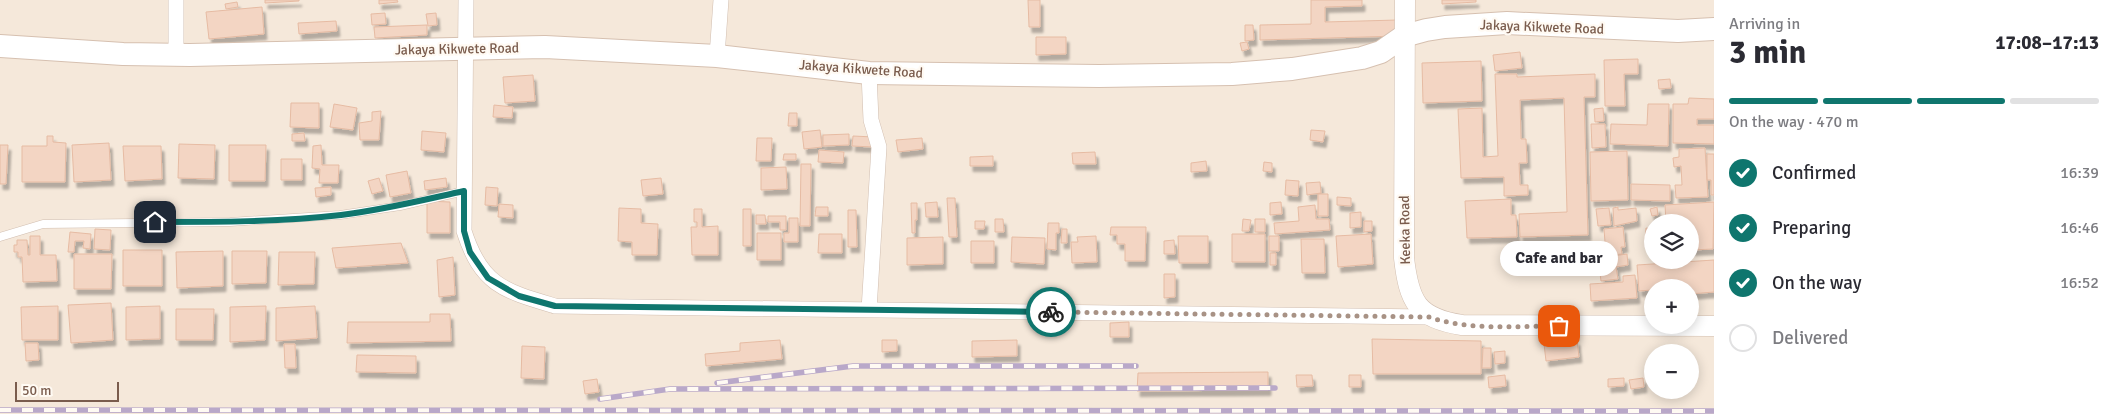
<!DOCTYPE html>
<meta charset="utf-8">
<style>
:root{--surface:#fff;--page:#f7f7f7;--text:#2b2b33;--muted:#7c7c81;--line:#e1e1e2;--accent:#0f766e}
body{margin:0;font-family:Signika,sans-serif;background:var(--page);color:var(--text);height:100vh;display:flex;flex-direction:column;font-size:19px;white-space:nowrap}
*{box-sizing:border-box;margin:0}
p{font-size:16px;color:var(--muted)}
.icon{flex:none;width:28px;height:28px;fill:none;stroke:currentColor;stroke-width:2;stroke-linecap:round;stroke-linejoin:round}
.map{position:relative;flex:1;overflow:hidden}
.side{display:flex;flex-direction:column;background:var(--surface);width:400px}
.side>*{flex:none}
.controls{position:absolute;left:1644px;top:214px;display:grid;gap:10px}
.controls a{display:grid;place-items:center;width:55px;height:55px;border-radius:50%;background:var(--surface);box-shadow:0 2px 12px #0003;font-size:25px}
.scale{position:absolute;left:15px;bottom:12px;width:104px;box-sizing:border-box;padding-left:5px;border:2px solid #7a5c4d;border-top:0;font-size:14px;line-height:18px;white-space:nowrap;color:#7a5c4d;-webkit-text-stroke:4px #fffaf3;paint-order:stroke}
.pin{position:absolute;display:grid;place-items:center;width:42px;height:42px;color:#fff;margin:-21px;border-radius:10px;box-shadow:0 2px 8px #0006}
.courier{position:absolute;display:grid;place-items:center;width:50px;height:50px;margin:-25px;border:4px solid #0f766e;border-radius:50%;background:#fff;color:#222;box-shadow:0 1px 6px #0007}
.bubble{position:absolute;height:35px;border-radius:18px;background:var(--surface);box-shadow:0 2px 12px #0003;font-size:16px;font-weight:700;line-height:35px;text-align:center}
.summary em{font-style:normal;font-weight:700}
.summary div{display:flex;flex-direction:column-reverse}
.summary{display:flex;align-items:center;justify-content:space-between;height:85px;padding:0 15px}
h1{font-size:32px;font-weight:700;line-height:38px}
.bar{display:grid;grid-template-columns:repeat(4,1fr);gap:8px 5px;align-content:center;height:60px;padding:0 15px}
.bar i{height:6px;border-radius:4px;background:var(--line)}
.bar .current{background:var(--accent)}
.bar p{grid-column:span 4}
ol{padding:0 15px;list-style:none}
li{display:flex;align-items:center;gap:15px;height:55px}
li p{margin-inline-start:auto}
li .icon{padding:5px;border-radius:50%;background:var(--accent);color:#fff;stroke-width:4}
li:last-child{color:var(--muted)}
li i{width:28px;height:28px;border:2px solid var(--line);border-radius:50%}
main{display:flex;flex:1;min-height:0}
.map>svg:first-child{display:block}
.residential{fill:#f5e8da;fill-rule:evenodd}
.building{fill:#f3d5c3;stroke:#e6bba3;filter:url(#shadow)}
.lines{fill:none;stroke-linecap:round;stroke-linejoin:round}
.service-casing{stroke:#d1beb0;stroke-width:9}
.minor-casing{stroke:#d1beb0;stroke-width:16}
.tertiary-casing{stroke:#d1beb0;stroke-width:21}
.secondary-casing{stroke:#d6c0b0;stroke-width:24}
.service{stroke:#fff;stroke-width:8}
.minor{stroke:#fff;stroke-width:15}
.tertiary{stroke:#fff;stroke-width:20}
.secondary{stroke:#fff;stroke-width:22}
.rail-casing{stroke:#b9a8c9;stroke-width:5.5}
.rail{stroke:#fffaf3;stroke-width:4;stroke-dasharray:11;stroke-linecap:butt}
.done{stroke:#a89285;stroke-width:5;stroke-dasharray:0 9}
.route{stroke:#0f766e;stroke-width:6}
.labels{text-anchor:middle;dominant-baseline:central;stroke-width:4.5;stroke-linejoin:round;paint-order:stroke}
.street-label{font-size:14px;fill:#7a5c4d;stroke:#fffaf3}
</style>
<main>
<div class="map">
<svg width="1714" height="414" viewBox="0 0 1714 414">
<defs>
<filter id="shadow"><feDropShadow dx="3" dy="5.5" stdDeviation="1" flood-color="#0004"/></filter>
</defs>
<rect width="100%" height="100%" fill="#fdf6ec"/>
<path class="residential" d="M0 0H1714V414H0ZM1652 222H1690V260H1652ZM1652 288H1690V325H1652ZM1652 352H1690V390H1652Z"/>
<path class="building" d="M265 0H299V1L265 3Z
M379 0H397L398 2 379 4Z
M1028 0H1040V27H1029Z
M1311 0H1362V6L1325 7V22L1397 20 1398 36 1260 40V25L1311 24Z
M1442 0H1476V2L1442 4Z
M237 2 238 7 226 9 225 4Z
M262 7 264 34 209 39 206 12Z
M385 13 386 24 372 25 371 14Z
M436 13 437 25 428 26 426 14Z
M336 21 337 31 299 34 298 23Z
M427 25V35L375 38 374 27Z
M1245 25H1253L1254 40 1245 41Z
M1036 37H1066V54L1036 55Z
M1247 42 1249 49 1242 51 1240 43Z
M1520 52 1522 68 1495 71 1493 55Z
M1638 59V74H1624L1625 106H1605L1604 60Z
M1481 61 1482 101 1423 103 1422 63Z
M1495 74H1517V77L1595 74V97H1584L1588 235 1520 237 1519 214 1567 212 1564 98 1520 100 1521 139H1526L1527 163H1519L1520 185H1528V195L1504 196V177L1461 178 1458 109 1482 108 1483 157 1498 156Z
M533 75 535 101 505 103 503 77Z
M1670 79 1671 88 1659 89 1658 80Z
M1689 98 1714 99V119H1697V125H1714V144L1673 143V104H1688Z
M291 103H319V128L290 127Z
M334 104 357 108 353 130 330 127Z
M1648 104H1669L1668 146 1610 144 1611 124 1647 125Z
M494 105 513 107 512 118 493 117Z
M1603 108 1604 121 1595 122 1594 109Z
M381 111 379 140H360L359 123 372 121V112Z
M789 113H797V126H788Z
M1591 124H1605L1606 147 1592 148Z
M820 130 822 147 804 149 802 132Z
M1311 130 1325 131 1323 142 1310 140Z
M422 131 446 133 444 152 421 150Z
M304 133 305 141H292V134Z
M849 134V145L823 146V135Z
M47 136H53V142L66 143 65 182H22V146H47Z
M853 136 874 137 873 147 852 146Z
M757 138H772L771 161H756Z
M922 138 923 149 898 152 896 140Z
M109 143 111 180 74 182 72 145Z
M179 144 215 145 214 179 178 178Z
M0 145H8L6 184H0Z
M229 145H266L265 181H229Z
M321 145 322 165H339L338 183H319L320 169 312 168 313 146Z
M123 146H161L162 179 125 181Z
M1705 148 1708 197 1676 198 1675 185H1682L1681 166 1674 167 1673 158 1679 157V149Z
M819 150 844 152 843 163 818 162Z
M1627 151 1628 200 1591 201 1590 152Z
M1095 152 1096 164H1073L1072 153Z
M784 154H796V160H783Z
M1707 154H1714V195H1711V180H1707Z
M993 156V166H970V157Z
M281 159H302V180H281Z
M1206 161 1207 171 1191 172V163Z
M1264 162 1272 163V172L1263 171Z
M801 164H811L810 226H800Z
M786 167 787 189 761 190V168Z
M407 171 411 193 390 197 386 175Z
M379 178 383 191 372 194 368 181Z
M446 178 447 187 425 190 424 181Z
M661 178 663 194 643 196 641 180Z
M1286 180 1299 181 1298 196 1285 195Z
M1320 182 1321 193 1307 195 1306 183Z
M1631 184 1670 185V201L1631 200Z
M331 187V195L316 197 315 188Z
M486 187 498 188 497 206 485 205Z
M1318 194H1328V216H1318Z
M1337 197 1351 198V206L1337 205Z
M947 198H955L957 237H949Z
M1511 199V215H1516L1517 237 1467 238 1465 201Z
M427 201 450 202V233H427Z
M937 202 938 217H926L925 203Z
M1281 202 1282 214 1270 215V203Z
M1714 202 1713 249 1692 250 1690 222H1666L1665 205Z
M911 203H917V220H915V233H912Z
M499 204 513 205V218L498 217Z
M1315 205 1316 219H1329L1330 230 1275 234 1274 223 1299 221 1298 207Z
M816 207H828V216H815Z
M1618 207V210L1636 208 1637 221 1614 226 1613 208Z
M1657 207 1658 215 1652 216 1650 209Z
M619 208 641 209V223L658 224 657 255H632V242L618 241Z
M1609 208 1611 225 1598 226 1596 209Z
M694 209H702V227L718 226V255H692L691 227H697V222H694Z
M743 209H751V246H743Z
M848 210H856L857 247H848Z
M1361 212V227L1350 228V213Z
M756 215H765L766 224H756Z
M768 216H786V230H780V222H768Z
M789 218H798V242H784V233H789Z
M995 219H1003L1004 232H995Z
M1243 219 1251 220 1249 231H1242Z
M1255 219H1265V232H1255Z
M975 221H985L984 229H975Z
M1364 221H1372V231L1364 232Z
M1048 223H1059V233H1056V250L1047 249Z
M1111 227H1146L1145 261H1125V244H1117V235H1110Z
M1623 227 1625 247H1621L1622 254 1598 256 1597 242H1605L1604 229Z
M1646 228 1652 229V241L1645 240Z
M95 229 111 230 110 250 94 249Z
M1062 229H1067V243H1061Z
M70 232 91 234 90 249 83 248 84 241H75L74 252H68Z
M757 233H781V260H757Z
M819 234H842V253H818Z
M1232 234H1265V262H1232Z
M1371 234 1373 264 1338 267 1336 236Z
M30 236H40V255H56L57 281 23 282 22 257H18V252H14V245H17V240H27L28 255H30Z
M1096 236 1097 262 1072 263 1071 242H1078L1077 237Z
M1178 236H1208V263H1179Z
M1269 236H1279V251H1269Z
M943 237V264L907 265V238Z
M1012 237 1045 238 1044 264 1011 262Z
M1301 239H1324L1325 273H1302Z
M1174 240 1175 254H1164V241Z
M971 241H994V263H971Z
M401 243 408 263 336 268 332 248Z
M123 250H162V286H123Z
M223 251V286L177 288 176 252Z
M232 251H267L266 283 232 284Z
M279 252H315L314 284 278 285Z
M1270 253H1276V265H1270Z
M74 254H112L111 289H74Z
M1627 254 1628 265 1616 267 1618 279 1601 281 1598 258Z
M453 257 455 295 439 297 437 260Z
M1714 260V292L1690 294V288H1652V290L1639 291 1637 265Z
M1164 274H1175V297L1164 298Z
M1635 275 1637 298 1591 301 1590 284 1623 282V276Z
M111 303 113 340 71 343 68 305Z
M58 306V340H22L21 307Z
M160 306V339L126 340V307Z
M266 306 265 340 230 342V307Z
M315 306 317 338 276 341V308Z
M176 309H214L213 340H176Z
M430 314H450L451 341 347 343 348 322H430Z
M1129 322V337H1110V323Z
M1372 339 1481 341V374H1373Z
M780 340 782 359 706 366 705 354 740 351V343Z
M882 340H897V351L882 352Z
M1017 340V356L972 357V341Z
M1577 340 1579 357 1546 361 1544 344Z
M25 343H38L39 360 26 361Z
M284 344H295L296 368H285Z
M522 346 545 347 544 379 521 378Z
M1483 348H1491V368H1482Z
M1505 351V363L1495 364 1494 352Z
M357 355 416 356V373L356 372Z
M1268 372V390L1137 391 1138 373Z
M1296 375H1312L1313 386 1297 387Z
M1349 375H1361V387H1349Z
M1505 375 1506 386 1489 388 1488 377Z
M1624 378V386L1608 387V379Z
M1643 378 1644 387 1631 389 1629 380Z
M597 379 599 392 585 394 583 381Z"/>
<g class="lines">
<g class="service-casing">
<path id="service" d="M0 237 43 224 230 222 340 215 400 206 464 191"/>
</g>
<g class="minor-casing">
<path id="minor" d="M176 0V54
M466 0 464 231C481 285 504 291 555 306L1429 317
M717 56 721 0
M869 73 871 120 879 147 869 310"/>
</g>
<g class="tertiary-casing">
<path id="tertiary" d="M1405 0 1404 258C1409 302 1417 318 1462 325L1714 326"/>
</g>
<g class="secondary-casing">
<path id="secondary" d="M0 46 123 54 190 55 545 47 717 56 869 73 1099 76 1232 74 1292 69 1362 58 1381 52 1404 36 1426 30 1445 27 1507 23 1678 31 1714 29"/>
</g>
<use href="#service" class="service"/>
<use href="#minor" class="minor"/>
<use href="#tertiary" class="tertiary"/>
<use href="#secondary" class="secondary"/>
<g class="rail-casing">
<path id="rail" d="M717 383 853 366H1136
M600 399 670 389 1275 388
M0 410 1714 411"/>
</g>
<use href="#rail" class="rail"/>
</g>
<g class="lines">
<path class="done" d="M1051 312 1429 317C1469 331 1516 326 1559 326"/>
<path class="route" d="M155 222C217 222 280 222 341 215 383 210 423 200 464 191V231L470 252 488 278 519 296 555 306 1051 312"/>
</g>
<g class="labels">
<g class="street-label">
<text transform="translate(1542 27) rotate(2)">Jakaya Kikwete Road</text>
<text transform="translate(457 49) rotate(-1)">Jakaya Kikwete Road</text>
<text transform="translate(861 69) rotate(4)">Jakaya Kikwete Road</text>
<text transform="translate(1405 230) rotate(-91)">Keeka Road</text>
</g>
</g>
</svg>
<div class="controls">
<a><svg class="icon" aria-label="layers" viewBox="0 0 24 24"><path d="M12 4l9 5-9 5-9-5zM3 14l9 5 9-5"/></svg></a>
<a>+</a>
<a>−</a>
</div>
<div class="scale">50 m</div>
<div class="pin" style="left:1559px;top:326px;background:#ea580c"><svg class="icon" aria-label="bag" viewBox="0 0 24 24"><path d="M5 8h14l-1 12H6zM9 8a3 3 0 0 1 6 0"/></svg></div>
<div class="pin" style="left:155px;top:222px;background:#1f2937"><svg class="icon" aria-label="home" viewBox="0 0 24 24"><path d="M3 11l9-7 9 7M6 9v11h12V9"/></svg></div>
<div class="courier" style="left:1051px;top:312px"><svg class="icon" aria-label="bike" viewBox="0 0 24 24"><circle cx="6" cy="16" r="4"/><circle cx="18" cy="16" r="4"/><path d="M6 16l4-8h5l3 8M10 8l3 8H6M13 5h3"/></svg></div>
<div class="bubble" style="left:1500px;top:241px;width:118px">Cafe and bar</div>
</div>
<section class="side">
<div class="summary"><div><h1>3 min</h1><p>Arriving in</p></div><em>17:08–17:13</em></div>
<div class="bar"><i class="current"></i><i class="current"></i><i class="current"></i><i></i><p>On the way · 470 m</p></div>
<ol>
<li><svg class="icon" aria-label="check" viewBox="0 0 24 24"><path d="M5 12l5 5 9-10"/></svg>Confirmed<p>16:39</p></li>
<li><svg class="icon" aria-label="check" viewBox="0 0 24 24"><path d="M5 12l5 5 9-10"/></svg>Preparing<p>16:46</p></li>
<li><svg class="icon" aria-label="check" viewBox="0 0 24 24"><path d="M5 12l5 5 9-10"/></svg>On the way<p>16:52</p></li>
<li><i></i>Delivered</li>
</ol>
</section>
</main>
